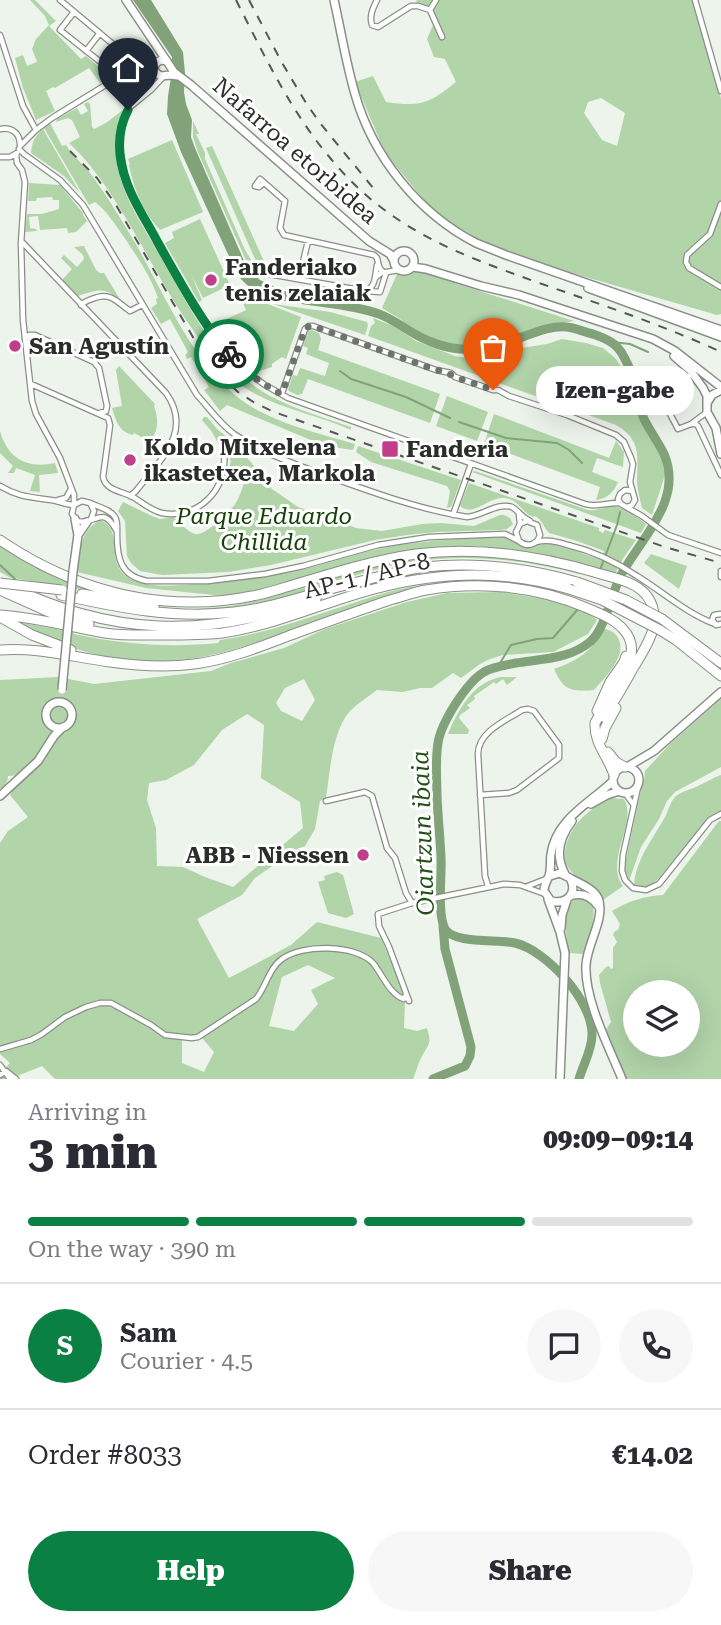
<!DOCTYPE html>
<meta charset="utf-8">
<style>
:root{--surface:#fff;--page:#f7f7f7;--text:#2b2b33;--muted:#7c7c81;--line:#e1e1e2;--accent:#0b8043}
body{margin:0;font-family:"Roboto Serif",serif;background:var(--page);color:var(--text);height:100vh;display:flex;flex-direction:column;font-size:26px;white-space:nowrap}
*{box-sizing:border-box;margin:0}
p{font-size:23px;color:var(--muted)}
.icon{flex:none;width:38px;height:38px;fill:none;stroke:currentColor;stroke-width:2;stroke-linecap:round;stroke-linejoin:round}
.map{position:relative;height:1079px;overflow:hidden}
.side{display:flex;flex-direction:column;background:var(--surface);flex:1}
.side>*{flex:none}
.controls{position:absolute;left:623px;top:980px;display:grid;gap:14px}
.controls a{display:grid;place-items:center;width:77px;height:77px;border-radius:50%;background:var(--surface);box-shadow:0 7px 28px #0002;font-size:35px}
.pin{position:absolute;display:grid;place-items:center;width:60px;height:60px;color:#fff;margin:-72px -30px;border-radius:50% 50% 50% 0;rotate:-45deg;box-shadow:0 0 7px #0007}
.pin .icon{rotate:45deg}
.courier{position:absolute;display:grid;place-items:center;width:70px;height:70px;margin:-35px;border:5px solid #0b8043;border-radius:50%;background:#fff;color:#222;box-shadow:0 2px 9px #0007}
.bubble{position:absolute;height:49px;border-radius:24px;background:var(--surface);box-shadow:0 7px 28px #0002;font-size:23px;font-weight:800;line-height:49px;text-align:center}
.head em{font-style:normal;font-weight:800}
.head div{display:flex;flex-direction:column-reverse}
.head{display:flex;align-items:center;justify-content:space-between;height:119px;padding:0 28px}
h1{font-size:46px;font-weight:800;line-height:52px}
.bar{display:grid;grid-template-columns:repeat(4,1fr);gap:10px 7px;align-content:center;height:84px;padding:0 28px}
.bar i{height:9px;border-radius:5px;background:var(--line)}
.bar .selected{background:var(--accent)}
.bar p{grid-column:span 4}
.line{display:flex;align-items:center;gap:18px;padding:0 28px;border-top:2px solid var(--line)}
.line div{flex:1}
.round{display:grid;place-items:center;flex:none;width:74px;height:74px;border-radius:37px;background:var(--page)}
.cta{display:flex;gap:14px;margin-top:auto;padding:14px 28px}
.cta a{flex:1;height:80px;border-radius:42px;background:var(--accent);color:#fff;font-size:28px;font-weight:800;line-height:80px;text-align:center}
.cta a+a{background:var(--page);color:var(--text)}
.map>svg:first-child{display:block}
.green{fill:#b1d4a9;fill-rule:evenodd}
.water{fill:#82a37a}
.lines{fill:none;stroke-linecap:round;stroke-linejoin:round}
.stream{stroke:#82a37a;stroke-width:2}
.river{stroke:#82a37a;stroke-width:9}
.street-casing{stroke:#898f87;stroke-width:7}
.secondary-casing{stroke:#898f87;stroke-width:10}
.primary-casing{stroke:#898f87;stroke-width:10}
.highway-casing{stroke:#898f87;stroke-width:11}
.street{stroke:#fff;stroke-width:4.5}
.secondary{stroke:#fff;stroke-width:7}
.primary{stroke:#fff;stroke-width:7}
.highway{stroke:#fff;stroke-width:9}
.rail{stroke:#545752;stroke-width:2;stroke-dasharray:9 9;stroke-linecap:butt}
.secondary-bridge-casing{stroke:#898f87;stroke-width:10;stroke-linecap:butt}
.highway-bridge-casing{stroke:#898f87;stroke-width:11;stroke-linecap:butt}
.secondary-bridge{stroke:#fff;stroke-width:7}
.highway-bridge{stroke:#fff;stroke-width:9}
.done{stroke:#6e736d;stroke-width:7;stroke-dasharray:0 12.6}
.route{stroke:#0b8043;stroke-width:9}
.poi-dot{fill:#c13f88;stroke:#fff;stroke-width:2.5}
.labels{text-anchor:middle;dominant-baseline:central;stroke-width:6;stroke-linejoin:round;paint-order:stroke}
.street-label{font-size:23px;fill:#2a2d29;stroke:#fff}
.poi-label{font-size:23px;font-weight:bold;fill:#2a2d29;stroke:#fff;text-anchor:start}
.park-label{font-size:23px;font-style:italic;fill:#144106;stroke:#fff}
.water-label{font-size:24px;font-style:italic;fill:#235017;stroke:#fff}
</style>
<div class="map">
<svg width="721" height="1079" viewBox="0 0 721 1079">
<rect width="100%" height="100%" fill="#edf4eb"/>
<path class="green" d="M30 0H35L56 21 49 26 81 59 86 56 108 75V79L100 83 89 68 55 88 53 87 46 91 55 111 36 120 23 88 15 58 23 55 27 66 37 62 32 49 36 39 49 25 45 16Z
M417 0H694L721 99V314L717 315 558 269 502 249 477 238 456 226 429 206 385 153 355 82 373 76 386 102C420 107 429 104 456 82L445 59 434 57 427 39 433 25 428 10 416 2ZM601 98 625 113 617 146 602 140 584 113 588 102Z
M88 102 90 104 92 127 94 129 106 123 124 109 125 111 117 127 118 155 116 156C120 194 143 226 162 259 188 304 212 356 257 388 285 407 320 416 351 427V430C314 413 271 408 238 383 219 368 206 350 193 330 168 295 149 257 127 220 110 192 93 165 69 143L80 137 72 120 68 118 56 122 57 119 77 108 81 115 88 111 84 104Z
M193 121 199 134H196L205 153V159L245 250 258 271 267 276 265 279C255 276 249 267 245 258L198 152 193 137Z
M50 123 62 146 66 145C72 155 82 163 90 173 105 193 118 214 131 236 166 294 196 378 259 411 287 426 324 435 355 444L353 450 325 446 227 405 220 411 204 390 209 387 191 357 187 359 185 355 188 352 170 319 161 324 151 308 157 304 156 299 158 298C151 277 138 258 126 240 116 226 109 213 95 202L89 205 44 128Z
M43 129 80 193 64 176 31 153C32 142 35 136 43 129Z
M172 140 203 212 160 230C143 213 134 189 129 165L130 164 128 159Z
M212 146 267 268 266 271 259 268 206 148Z
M29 183 60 185 83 213V215L87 221 76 232 68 233 67 228 40 230 38 216 29 217 30 228 36 229 37 231 25 232 27 214H42L59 209V200H53L52 197 37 198 36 201H28Z
M200 219 230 285 203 298 191 274 202 300 199 302 165 243 174 238 172 232Z
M84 246 96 270 100 273H104L121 301C104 286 98 290 78 296L62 280 72 269 61 258 64 255 77 267 84 259 83 255 74 247Z
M421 269 454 280V283L574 321 554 324 486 345 464 348 448 345 419 334 400 319 382 308 397 274H409Z
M247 296 301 317 286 359 282 357 272 364V367L257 372C240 358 226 343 213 325L246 310 241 298Z
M273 304 330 312 367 322 368 326 365 335Z
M373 318 393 326 416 341 455 356 486 361 501 358 515 349 547 344 562 339 586 343 603 348 615 358 624 370 632 387 636 414 652 439 661 456 665 475 652 515 642 508C640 499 637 488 637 479 638 454 640 439 616 425L368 336 371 326 375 323Z
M311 330 319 333 321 339 318 350 440 394 430 423 308 379 302 394 297 395 289 391 288 389 293 375 297 376 300 368 325 376 329 363 306 354 308 348 303 346 308 331Z
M119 366 155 404 154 406C159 420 158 429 151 442L134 433 133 435C119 432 116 421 112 408L122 406 116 370Z
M447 396 488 412 477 441 436 426Z
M494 414 609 458 616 441 624 452 623 467 597 458 592 472 618 482C614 492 607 499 596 500L600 487 484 444Z
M204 417H207L217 429 236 444 237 448 251 462 261 477 272 489 298 507 356 528 382 531 422 524 441 523 474 526 500 515H504L510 518 513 524 507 529 501 530 437 532 407 535 375 540 271 565 228 572 162 575 140 571 131 563 127 556 125 521 118 511 123 502 152 516 160 519 173 517C179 522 188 532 195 534 204 537 230 512 235 504 240 497 243 487 245 478L229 466 231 462 228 452 218 443 212 432 202 420Z
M0 431C8 459 27 469 55 463L58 473 39 475 40 492 30 491 35 475 16 468 14 473H8L13 466 0 453Z
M358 446 461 480 451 507 447 508 450 491 447 486 371 462 356 452Z
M475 471 588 510C597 511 602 508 610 506 621 504 638 518 646 524L641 533 472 472Z
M469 483 599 528V531L603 533 605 530 636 540 624 557 615 574 542 554 478 546H452L397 552 373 557 279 586 223 596 146 588 77 572C79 551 80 531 100 520 128 531 99 569 138 582 156 588 177 585 196 584 230 582 263 578 296 571 327 564 357 553 388 547 427 540 466 538 505 537L513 539 526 548 547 543 573 550 601 560 604 551 577 541 549 533C545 529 543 523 539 519 533 514 536 519 529 515 519 508 517 498 501 498 486 499 474 517 460 506Z
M0 544 131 599 9 577 0 572Z
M651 554 687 566 679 589 644 563Z
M469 555 507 556 577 571 580 573 579 574C521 559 463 553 404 563 361 571 322 588 280 598 249 606 217 610 185 610L231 606 265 599 335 577 402 560Z
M452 582C399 590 349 609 299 627 269 638 239 650 207 656 169 664 128 662 90 653 63 646 37 633 11 621L73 632 74 634C122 644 168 648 218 643L220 640C278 632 332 608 388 592 409 586 431 584 452 582Z
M501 592C528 597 577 600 597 620L588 634 553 652 503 655 490 659 480 664 461 678 453 673 432 688H420L403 692 377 690C368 697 358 703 350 711 332 731 330 772 326 798L320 801 315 829 305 846 297 849 255 878 242 895 197 919 229 978 291 945 317 922 381 938 403 990 405 1003 404 1028 417 1031 427 1028C432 1044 429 1043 422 1056 418 1063 416 1072 413 1079H55L42 1066 17 1076 7 1070 13 1079H0V1065L5 1068 10 1063 0 1054V843L8 831 28 817 10 795 21 775 8 776C8 781 6 784 2 788H0V680L58 677 94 684 211 671 231 663 284 648 325 629 407 602 447 593ZM304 679 315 700 302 721 281 711 276 703 285 688ZM247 714 264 725 261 778 300 802 303 828 233 887 205 877 183 867 157 866 156 828 147 800 149 783 166 780 194 765 222 730ZM308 965 335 978 311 990 318 1004 294 1031 269 1026 282 977ZM190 1035 203 1039 214 1052 204 1072 182 1063V1040Z
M604 628C607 630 611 630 614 633 633 651 605 677 594 690 571 692 563 690 554 669 579 660 591 652 604 628Z
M501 677H517L507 685 503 679 496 684 494 682 474 696 475 699 467 705 470 708 460 715 459 718 469 730 468 734H448C458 710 473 682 501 677Z
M721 699V767L675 792 667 801 659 819 641 847 629 881 625 872 626 859 640 794 644 783 645 771 670 744Z
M721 775V811L710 816 659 878C651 886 645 889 634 885 636 858 654 838 666 815 669 808 671 801 676 796 683 791 689 790 696 787 705 783 712 778 721 775Z
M611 798 624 799C638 823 604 860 623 886L603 900C594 880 583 885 571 871 557 858 569 833 579 821 588 811 599 804 611 798Z
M719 821H721V1079H618L601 1037 611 1022 600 983 599 975 606 967 609 966 611 969 613 968V948L617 942 613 935 615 931 618 930 620 924 612 911C628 901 645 896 663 895ZM635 992H688V1045H635Z
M337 872 343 875 354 914 346 918 328 913 318 882 325 880 324 876Z
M579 897C607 901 587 937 584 954L569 953C567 936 558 906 579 897Z"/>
<path class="water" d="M133 0H151L183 52 185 73 184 92 186 104 192 120 191 137 195 148 248 270 260 280 280 289 278 299 267 295 247 285 240 278 227 252 181 152 167 114 168 96 172 71V57Z"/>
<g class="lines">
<path class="stream" d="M612 342 630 344 648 352
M340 371 351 379 406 397 450 418
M459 422 506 438 557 443 569 450 582 463
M0 565 16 580
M600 570 617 525 620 512
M497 668 511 645 537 639 553 638 578 609"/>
<path class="river" d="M268 291C303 304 343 301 379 314 390 318 398 324 408 330 425 341 450 351 471 349 483 348 497 345 510 341 528 336 548 325 567 327 576 328 584 332 593 334 607 339 617 343 624 357 630 368 635 381 637 394 638 398 638 403 639 407 644 424 657 439 664 454 684 500 641 538 621 575 612 592 605 629 591 641 571 659 541 659 516 663 506 665 493 667 484 672 466 683 441 723 438 743 435 761 437 779 437 797 438 817 440 837 441 857 442 875 437 914 445 929 454 944 497 939 515 943 546 950 593 1001 592 1035 592 1050 583 1065 579 1079
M433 1079 465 1066 470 1056 471 1047 445 949 443 926"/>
<g class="street-casing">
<path id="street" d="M60 0 138 65
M377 0C373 8 369 16 372 25L378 27 411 6H418L430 10 436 0
M695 0 721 91
M430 10 442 37
M74 12 60 30 118 76
M0 35 23 106 36 130
M86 51 100 33
M163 77 152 89 130 107 121 126 119 143 126 182 136 204 185 289 217 340 251 375 265 385 288 398 585 504C597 508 608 502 620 503
M0 129C12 127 20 133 20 145
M20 146 36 130 52 118 138 65 154 63
M19 149 24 154 60 180 83 205 197 395C209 408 219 423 234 434 260 452 292 463 322 474 369 491 417 509 467 517 482 516 497 502 512 507 519 511 521 517 530 521
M16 154 17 163 22 170 25 182 21 243 23 320 32 401 36 414 60 458 74 495V505
M0 157H10L17 153
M264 183 259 187 255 186 260 179 285 201 280 228 284 235 374 255 377 258C379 265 378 270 386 273
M721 204 710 234 687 255 686 262 689 268 721 287
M22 242 166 393C194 432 159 461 136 491L130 496
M269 274 365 291C376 288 375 275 377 265
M375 278 381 273 399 270
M299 279 308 241
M366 291 380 292 386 273
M81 305C86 300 91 299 98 297 112 293 119 304 130 311L142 305
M25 339 29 335H35L94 362 99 368 107 406 106 411 100 413
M693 374 659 389 658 391 678 429 691 424 707 412
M31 384 108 418 110 425 103 477C106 491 122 491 133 497 143 503 150 510 162 513 198 520 228 489 224 454
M282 393 305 329 309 326H313L436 370 451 373 455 377 493 390H498L509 396 567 415 616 435 624 442 631 458 633 464 630 482 635 500 632 505 627 507
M691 424H696L698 426 721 475
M0 486C18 497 31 497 51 500 59 501 66 505 74 505
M632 491 625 490 620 494 618 499 621 504 642 516 668 535 721 553
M58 500 66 498 71 489
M90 503C98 507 110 509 115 517 118 522 117 528 117 534 117 558 120 576 147 581H208L265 574 303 566 378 545 429 537 505 534 519 541
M453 515 471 464
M519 515 520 524 516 532 519 541C527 548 537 545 540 535L537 525 527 521 520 524
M91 519 94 511 90 503 82 501 74 505 72 514 77 521C95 526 102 504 116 530
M536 542C548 539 557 542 568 545 593 551 616 562 637 576 663 592 686 613 715 624
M721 571V577
M721 614 714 615 712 620 716 625 721 624
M638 787 623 855 622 871 625 880 633 888 646 890 659 884 710 820 721 814
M625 793 633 804
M480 795 509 793 517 790 559 758V745L534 711 528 709 522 710C505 721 478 732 478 754L485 876 488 886
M326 801 365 792 372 796 387 848 395 858 406 893 412 903
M528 886 546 879
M409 1001 389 947 379 926 378 914 412 903 504 884 520 885 545 894
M0 1049 31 1040 42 1034 65 1017 86 1007 100 1003H111L151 1025 165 1035 192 1038 198 1037 256 999C266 987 269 968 282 959 302 944 355 944 373 963 382 974 390 995 404 999L406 995
M0 1065 10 1079
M0 1075 6 1071 16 1079"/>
</g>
<g class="secondary-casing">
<path id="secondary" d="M126 0 174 72 191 85 369 241 390 254 394 261
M167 61 161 60C152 64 152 72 161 76L170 75 178 76
M394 261a10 10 0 1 1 20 0a10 10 0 1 1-20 0Z
M413 267 426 269 481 286 519 295 653 339 675 351 721 387
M674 356 690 370 703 388 707 396V412L716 428 721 454
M707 403 712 395 721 390
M75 519 78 535
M73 571 78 535 87 522
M46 715a13 13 0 1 1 26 0a13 13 0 1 1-26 0Z
M613 780a13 13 0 1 1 26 0a13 13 0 1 1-26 0Z
M627 767 654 751 721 692
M0 796 38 761 54 736 63 727
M591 804 607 795 619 791
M565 874C555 856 559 838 572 821
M550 876 560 873 570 878C578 893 567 905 551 901L544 891C544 882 550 878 550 871 551 865 550 860 551 854 556 819 590 803 613 781
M570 878C580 884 596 889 599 901 604 921 587 944 586 965 584 999 609 1047 622 1079
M570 896C582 892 591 896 598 906
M548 899 560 932 565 953 560 1079
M561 928 562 915 567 900"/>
</g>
<g class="primary-casing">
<path id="primary" d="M334 0C341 31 346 63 355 94 373 157 418 213 476 243 486 247 496 251 506 255L721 330
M588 288 721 337"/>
</g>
<g class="highway-casing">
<path id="highway" d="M0 540C57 579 125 603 194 602 213 602 233 600 252 596 265 594 279 589 293 585 333 573 374 560 416 554 477 546 536 555 594 572 616 579 647 582 653 609 655 614 655 619 654 625 651 641 639 658 631 672 622 688 614 703 603 717
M5 584C109 636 207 639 316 599
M0 590 51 613 89 624
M82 594 154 606
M61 595C119 608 175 619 234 612 271 608 307 595 342 586 370 579 397 571 425 567 477 561 527 568 577 582
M0 615C35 617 70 627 105 633 125 636 143 635 163 635 183 635 202 635 222 633 264 627 304 611 344 598 419 573 493 566 569 589
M0 617 32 635 71 650
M662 619 721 663
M660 630 676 640 721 676
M0 650C38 647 73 657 110 662 138 666 166 668 194 664 227 660 260 647 291 635 324 623 357 611 390 600 402 597 414 592 426 590 479 581 537 586 587 608 599 613 614 619 623 629 642 649 625 672 614 691 607 701 601 712 595 723 594 744 608 756 614 775
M597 711 610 682 624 662 626 656
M602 739 605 728 616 708
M608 752 616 762 625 767"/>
</g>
<use href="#street" class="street"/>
<use href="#secondary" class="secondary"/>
<use href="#primary" class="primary"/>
<use href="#highway" class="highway"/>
<path class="rail" d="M236 0C264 55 291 112 331 159 390 230 458 254 542 284 602 305 663 325 721 352
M249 0 281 61 306 103 320 123 378 194
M70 151 97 178 116 205 204 356 217 373 238 392 255 403 274 412 665 547 721 563"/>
<g class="secondary-bridge-casing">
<path id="secondary-bridge" d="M62 690 73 571"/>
</g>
<g class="highway-bridge-casing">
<path id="highway-bridge" d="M577 582 626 600 662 619
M0 583 62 590
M569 589 602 600 660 630"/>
</g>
<use href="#secondary-bridge" class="secondary-bridge"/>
<use href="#highway-bridge" class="highway-bridge"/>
</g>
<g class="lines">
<path class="done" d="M229 354 251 375 276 392 282 393 305 329 309 326H313L436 370 446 372 455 377 493 390"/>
<path class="route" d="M128 110C116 133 118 159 127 183 134 203 147 222 157 241 179 280 200 320 229 354"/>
</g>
<g class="poi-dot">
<circle cx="211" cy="280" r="7"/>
<circle cx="15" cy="346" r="7"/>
<rect x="381" y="440" width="18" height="18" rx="3.5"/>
<circle cx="130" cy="460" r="7"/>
<circle cx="363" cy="855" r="7"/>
</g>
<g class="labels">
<g class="street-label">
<text transform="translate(295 151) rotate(41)">Nafarroa etorbidea</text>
<text transform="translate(367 576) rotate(-14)">AP-1 / AP-8</text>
</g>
<g class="poi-label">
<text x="225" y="267">Fanderiako<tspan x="225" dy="26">tenis zelaiak</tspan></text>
<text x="29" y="346">San Agustín</text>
<text x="144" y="447">Koldo Mitxelena<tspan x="144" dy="26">ikastetxea, Markola</tspan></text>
<text x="406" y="449">Fanderia</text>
<text x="349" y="855" text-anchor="end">ABB - Niessen</text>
</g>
<g class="park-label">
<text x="264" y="516">Parque Eduardo<tspan x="264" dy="26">Chillida</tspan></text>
</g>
<g class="water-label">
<text transform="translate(423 833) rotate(-92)">Oiartzun ibaia</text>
</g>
</g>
</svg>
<div class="controls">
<a><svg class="icon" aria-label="layers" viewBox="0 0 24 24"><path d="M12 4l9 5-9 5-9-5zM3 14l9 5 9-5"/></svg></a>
</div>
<div class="pin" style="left:493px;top:390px;background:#ea580c"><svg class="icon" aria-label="bag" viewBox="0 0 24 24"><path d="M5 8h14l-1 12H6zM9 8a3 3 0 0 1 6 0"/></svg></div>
<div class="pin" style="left:128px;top:110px;background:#1f2937"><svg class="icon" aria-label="home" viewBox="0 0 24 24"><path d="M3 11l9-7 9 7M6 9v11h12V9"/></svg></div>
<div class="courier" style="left:229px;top:354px"><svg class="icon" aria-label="bike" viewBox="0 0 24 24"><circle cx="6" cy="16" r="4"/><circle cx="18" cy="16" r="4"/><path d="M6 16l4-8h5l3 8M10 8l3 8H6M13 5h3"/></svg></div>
<div class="bubble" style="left:536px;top:366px;width:158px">Izen-gabe</div>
</div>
<section class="side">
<div class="head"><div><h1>3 min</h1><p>Arriving in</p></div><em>09:09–09:14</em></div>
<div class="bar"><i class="selected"></i><i class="selected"></i><i class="selected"></i><i></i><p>On the way · 390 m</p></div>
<div class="line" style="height:126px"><b class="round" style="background:var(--accent);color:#fff">S</b><div><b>Sam</b><p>Courier · 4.5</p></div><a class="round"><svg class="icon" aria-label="chat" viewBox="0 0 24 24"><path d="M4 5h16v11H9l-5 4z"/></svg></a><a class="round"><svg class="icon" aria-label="phone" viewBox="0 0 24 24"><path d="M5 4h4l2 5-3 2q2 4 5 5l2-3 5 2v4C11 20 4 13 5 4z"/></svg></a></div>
<div class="line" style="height:91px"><div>Order #8033</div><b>€14.02</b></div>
<div class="cta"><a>Help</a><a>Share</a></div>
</section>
